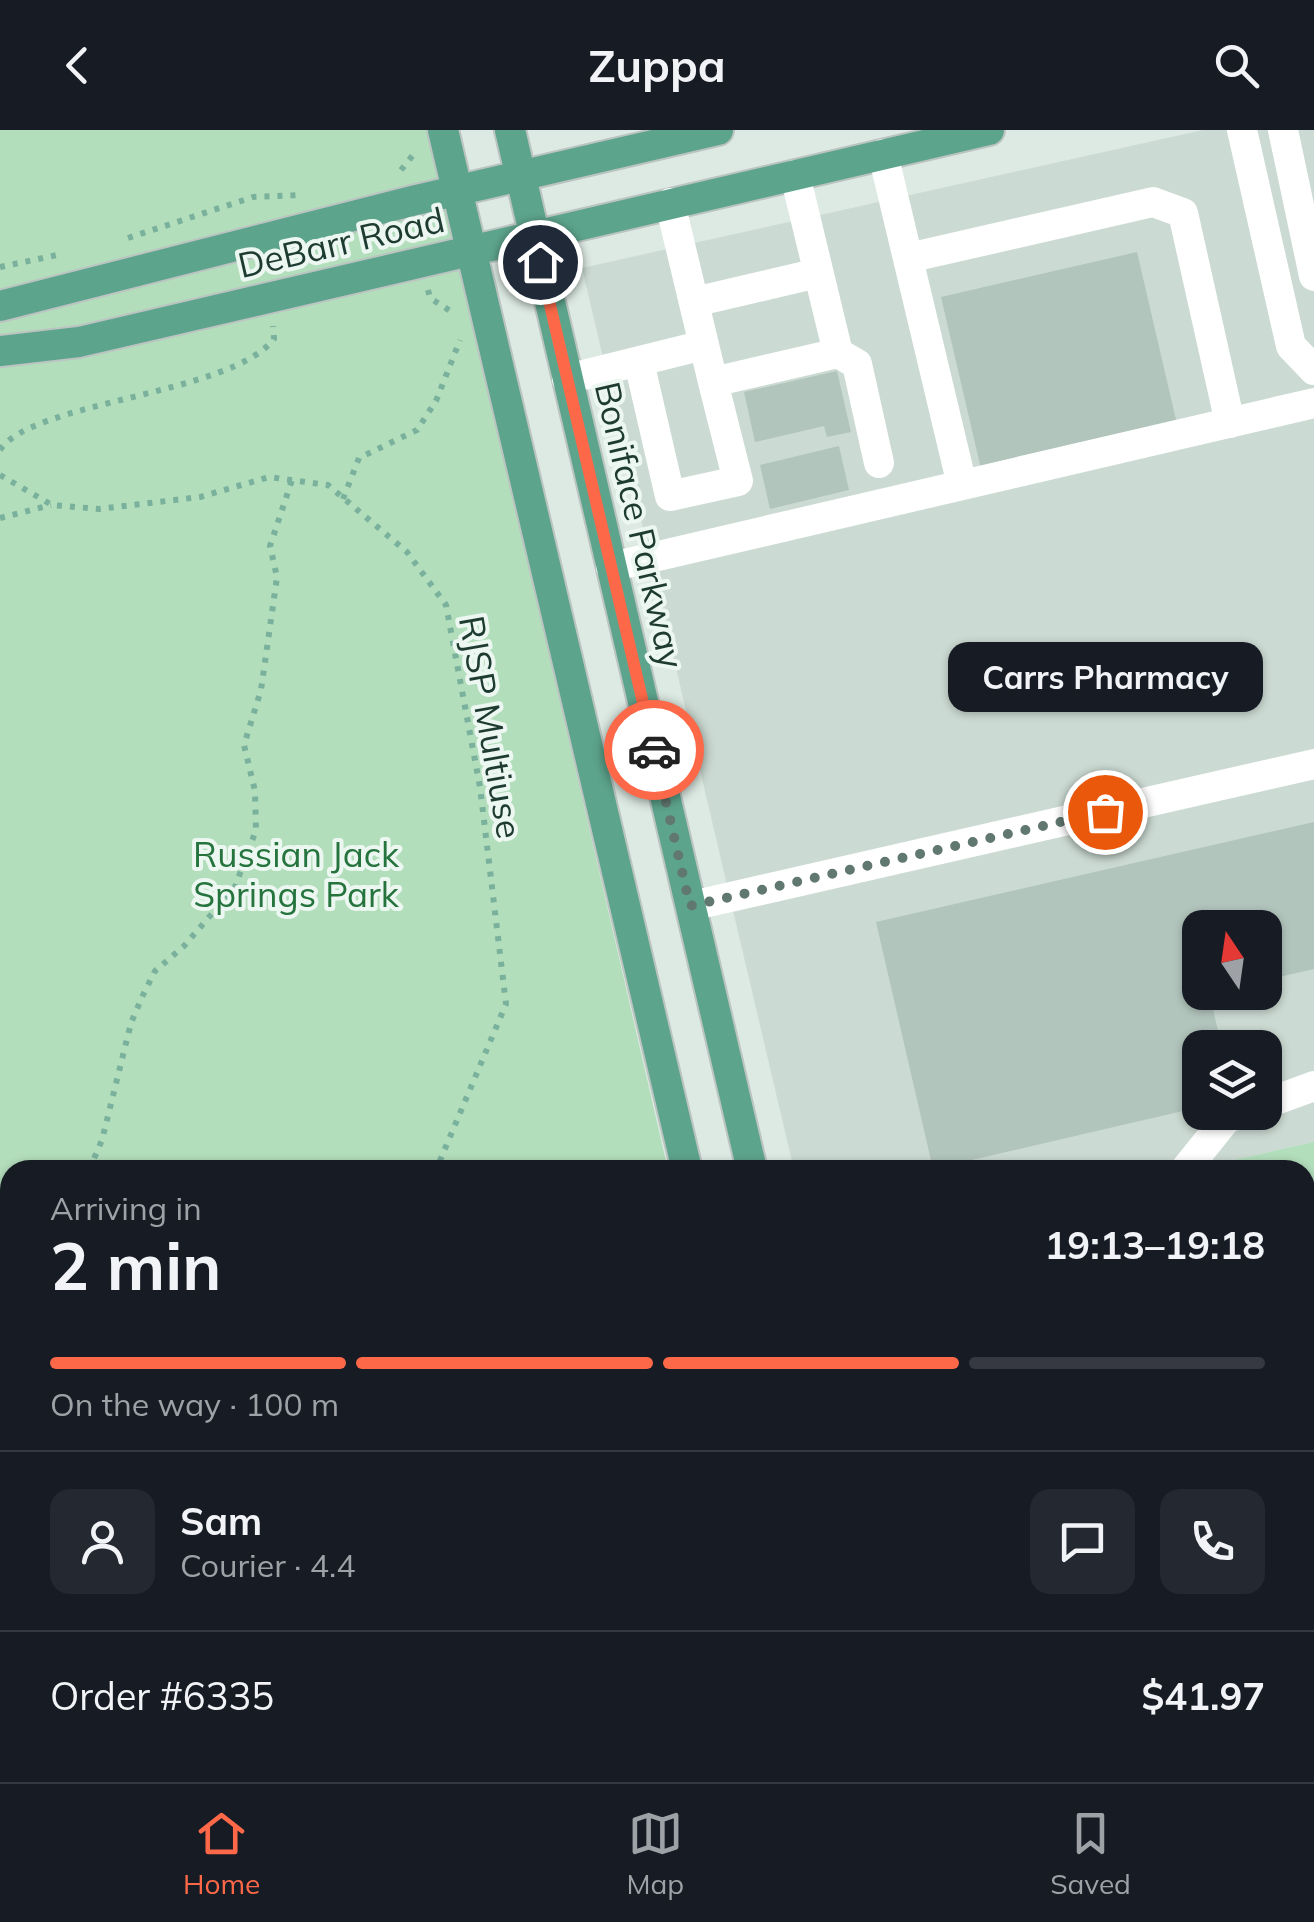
<!DOCTYPE html>
<meta charset="utf-8">
<style>
:root{--surface:#171b24;--page:#242831;--text:#f1f3f6;--muted:#9ea1a6;--line:#363941;--accent:#fd6948}
body{margin:0;font-family:Mulish,sans-serif;background:var(--page);color:var(--text);height:100vh;display:flex;flex-direction:column;font-size:38px;white-space:nowrap}
*{box-sizing:border-box;margin:0}
p{font-size:32px;color:var(--muted)}
.icon{flex:none;width:55px;height:55px;fill:none;stroke:currentColor;stroke-width:2;stroke-linecap:round;stroke-linejoin:round}
.map{position:relative;flex:1;overflow:hidden}
.panel{position:absolute;left:0px;top:1030px;width:1315px;height:622px;display:flex;flex-direction:column;background:var(--surface);border-radius:30px 30px 0 0;box-shadow:0 2px 8px #0004}
.panel>*{flex:none}
.needle{width:65px;rotate:347deg}
.tools{position:absolute;left:1182px;top:780px;display:grid;gap:20px}
.tools a{display:grid;place-items:center;width:100px;height:100px;border-radius:20px;background:var(--surface);box-shadow:0 2px 8px #0004;font-size:50px}
.pin{position:absolute;display:grid;place-items:center;width:85px;height:85px;color:#fff;margin:-42px;border:5px solid #fff;border-radius:50%;box-shadow:0 2px 10px #0007}
.courier{position:absolute;display:grid;place-items:center;width:100px;height:100px;margin:-50px;border:8px solid #fd6948;border-radius:50%;background:#fff;color:#222;box-shadow:0 2px 12px #0007}
.bubble{position:absolute;height:70px;border-radius:20px;background:var(--surface);box-shadow:0 2px 8px #0004;font-size:32px;font-weight:700;line-height:70px;text-align:center}
.head em{font-style:normal;font-weight:700}
.head div{display:flex;flex-direction:column-reverse}
.head{display:flex;align-items:center;justify-content:space-between;height:170px;padding:0 50px}
h1{font-size:65px;font-weight:700;line-height:75px}
.bar{display:grid;grid-template-columns:repeat(4,1fr);gap:15px 10px;align-content:center;height:120px;padding:0 50px}
.bar i{height:12px;border-radius:8px;background:var(--line)}
.bar .on{background:var(--accent)}
.bar p{grid-column:span 4}
.line{display:flex;align-items:center;gap:25px;padding:0 50px;border-top:2px solid var(--line)}
.line div{flex:1}
.round{display:grid;place-items:center;flex:none;width:105px;height:105px;border-radius:20px;background:var(--page)}
header{display:flex;justify-content:space-between;align-items:center;height:130px;padding:0 50px;background:var(--surface);font-size:45px;font-weight:700}
.tabs{display:flex;justify-content:space-around;align-items:center;height:140px;border-top:2px solid var(--line);background:var(--surface);font-size:28px;color:var(--muted)}
.tabs a{display:grid;justify-items:center;gap:5px}
.tabs .on{color:var(--accent)}
.map>svg:first-child{display:block}
.built{fill:#cbdad2;fill-rule:evenodd}
.green{fill:#b3debc}
.building{fill:#b2c5bc}
.lines{fill:none;stroke-linecap:round;stroke-linejoin:round}
.major-casing{stroke:#bbc4c1;stroke-width:34}
.path{stroke:#7ab19c;stroke-width:6;stroke-dasharray:5 8;stroke-linecap:butt}
.minor{stroke:#fff;stroke-width:30}
.major{stroke:#5da48d;stroke-width:30}
.done{stroke:#60786f;stroke-width:10;stroke-dasharray:0 18}
.route{stroke:#fd6948;stroke-width:12}
.labels{text-anchor:middle;dominant-baseline:central;stroke-width:8;stroke-linejoin:round;paint-order:stroke}
.street-label{font-size:35px;fill:#1d3b31;stroke:#edf7f1}
.park-label{font-size:35px;fill:#25743e;stroke:#edf7f1}
</style>
<header><svg class="icon" aria-label="back" viewBox="0 0 24 24"><path d="M15 5l-7 7 7 7"/></svg>Zuppa<svg class="icon" aria-label="search" viewBox="0 0 24 24"><circle cx="10" cy="10" r="6"/><path d="M15 15l6 6"/></svg></header>
<div class="map">
<svg width="1314" height="1652" viewBox="0 0 1314 1652">
<rect width="100%" height="100%" fill="#ddeae3"/>
<path class="built" d="M1203 0H1314V1012L1189 1040H794L582 138ZM1200 798H1265V862H1200ZM1200 918H1265V982H1200Z"/>
<path class="green" d="M0 0H428L668 1040H10V1642H807L809 1652H0Z
M1314 1012V1652H941L938 1643 1305 1642V1040H1189Z"/>
<path class="building" d="M1137 122 1177 294 981 339 941 167Z
M837 241 851 302 827 307 824 296 755 312 744 262Z
M839 316 849 360 770 379 760 335Z
M1314 692V839L1265 850V798H1200V862H1209L1222 918H1200V977L933 1039 876 792Z"/>
<g class="lines">
<g class="major-casing">
<path id="major" d="M443 0 687 1040
M510 0 752 1040
M0 176 412 71 718 0
M0 221 79 212 989 0
M828 1642 830 1652
M893 1642 895 1652"/>
</g>
<path class="path" d="M401 40 417 20
M128 108 253 67 299 65
M0 137 62 124
M428 160 430 168 455 184
M0 320C32 271 230 265 274 209L273 196
M0 345 52 375 99 379 200 367 269 347 328 355 407 422 446 475 480 657 506 874 436 1040
M343 369 359 328 417 300 436 271 460 210
M0 388 51 375
M89 1040 102 1010 131 893 143 865 155 841 184 816 235 757 256 700 255 661 244 615 261 560 277 447 270 416 292 350
M0 1306 10 1288
M0 1336 10 1342
M0 1539 10 1556
M33 1642 36 1652
M213 1642 214 1652
M184 1652 185 1642"/>
<path class="minor" d="M1242 0 1291 216 1314 240
M1283 0 1314 146
M883 24 962 355
M908 128 1153 72 1183 83 1230 293
M694 172 818 143
M704 215 713 252 838 223 795 45
M838 223 857 234 879 333
M639 232 670 366 738 351 713 252
M567 249 704 215 670 73
M611 437 1314 273
M691 776 1314 634
M1265 974 1314 956
M1185 1040 1226 989 1243 982
M625 1652H686"/>
<use href="#major" class="major"/>
</g>
<g class="lines">
<path class="done" d="M654 620 690 776 1105 682"/>
<path class="route" d="M540 132 654 620"/>
</g>
<g class="labels">
<g class="street-label">
<text transform="translate(341 112) rotate(-13)">DeBarr Road</text>
<text transform="translate(640 395) rotate(77)">Boniface Parkway</text>
<text transform="translate(491 597) rotate(80)">RJSP Multiuse</text>
</g>
<g class="park-label">
<text x="296" y="724">Russian Jack<tspan x="296" dy="40">Springs Park</tspan></text>
</g>
</g>
</svg>
<div class="tools">
<a><svg class="needle" viewBox="-14 -14 28 28"><path d="M0-13l5 13h-10z" fill="#e53935"/><path d="M0 13l5-13h-10z" fill="#9ea1a6"/></svg></a>
<a><svg class="icon" aria-label="layers" viewBox="0 0 24 24"><path d="M12 4l9 5-9 5-9-5zM3 14l9 5 9-5"/></svg></a>
</div>
<div class="pin" style="left:1105px;top:682px;background:#ea580c"><svg class="icon" aria-label="bag" viewBox="0 0 24 24"><path d="M5 8h14l-1 12H6zM9 8a3 3 0 0 1 6 0"/></svg></div>
<div class="pin" style="left:540px;top:132px;background:#1f2937"><svg class="icon" aria-label="home" viewBox="0 0 24 24"><path d="M3 11l9-7 9 7M6 9v11h12V9"/></svg></div>
<div class="courier" style="left:654px;top:620px"><svg class="icon" aria-label="car" viewBox="0 0 24 24"><path d="M5 17H2v-5l4-1 3-4h7l3 4 3 1v5h-3M9 17h6M6 11h13"/><circle cx="7" cy="17" r="2"/><circle cx="17" cy="17" r="2"/></svg></div>
<div class="bubble" style="left:948px;top:512px;width:315px">Carrs Pharmacy</div>
<section class="panel">
<div class="head"><div><h1>2 min</h1><p>Arriving in</p></div><em>19:13–19:18</em></div>
<div class="bar"><i class="on"></i><i class="on"></i><i class="on"></i><i></i><p>On the way · 100 m</p></div>
<div class="line" style="height:180px"><a class="round"><svg class="icon" aria-label="person" viewBox="0 0 24 24"><circle cx="12" cy="8" r="4"/><path d="M4 21q1-7 8-7t8 7"/></svg></a><div><b>Sam</b><p>Courier · 4.4</p></div><a class="round"><svg class="icon" aria-label="chat" viewBox="0 0 24 24"><path d="M4 5h16v11H9l-5 4z"/></svg></a><a class="round"><svg class="icon" aria-label="phone" viewBox="0 0 24 24"><path d="M5 4h4l2 5-3 2q2 4 5 5l2-3 5 2v4C11 20 4 13 5 4z"/></svg></a></div>
<div class="line" style="height:130px"><div>Order #6335</div><b>$41.97</b></div>
</section>
</div>
<nav class="tabs">
<a class="on"><svg class="icon" aria-label="home" viewBox="0 0 24 24"><path d="M3 11l9-7 9 7M6 9v11h12V9"/></svg>Home</a>
<a><svg class="icon" aria-label="map" viewBox="0 0 24 24"><path d="M3 6l6-2 6 2 6-2v14l-6 2-6-2-6 2zM9 4v14M15 6v14"/></svg>Map</a>
<a><svg class="icon" aria-label="saved" viewBox="0 0 24 24"><path d="M7 4h10v16l-5-4-5 4z"/></svg>Saved</a>
</nav>
